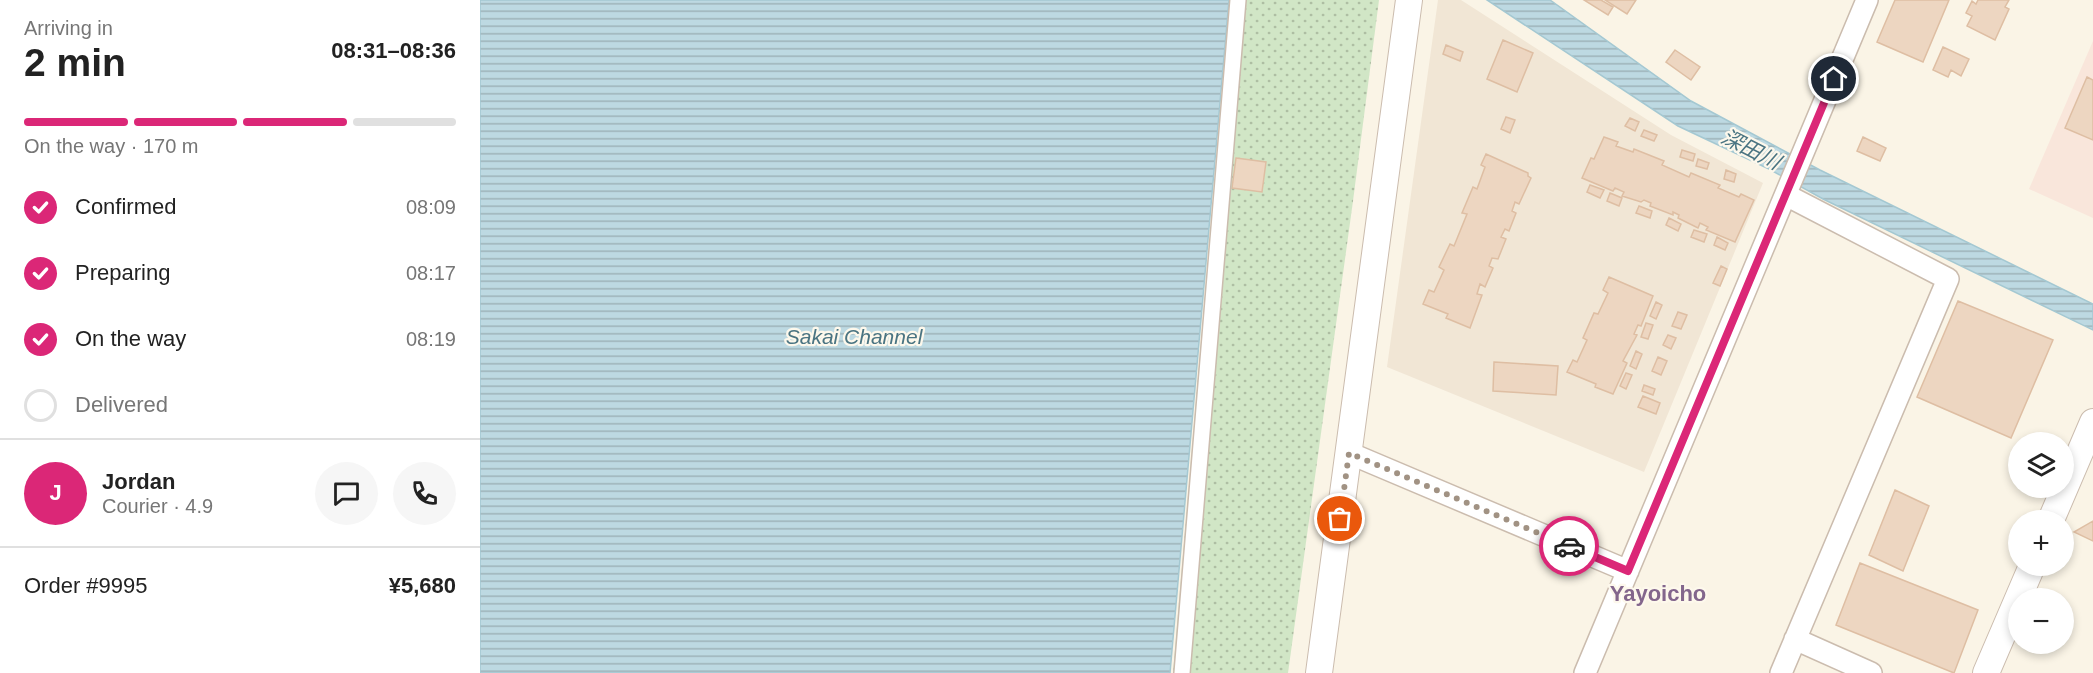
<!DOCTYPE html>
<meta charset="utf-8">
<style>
:root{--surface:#fff;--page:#f6f6f6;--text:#222;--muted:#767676;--line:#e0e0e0;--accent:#db2777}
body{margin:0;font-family:Arial,"Noto Sans JP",sans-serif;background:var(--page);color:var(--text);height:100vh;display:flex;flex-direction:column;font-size:22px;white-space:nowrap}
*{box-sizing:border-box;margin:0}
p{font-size:20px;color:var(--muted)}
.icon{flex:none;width:33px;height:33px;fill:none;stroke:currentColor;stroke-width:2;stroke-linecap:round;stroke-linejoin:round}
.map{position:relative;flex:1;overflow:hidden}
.side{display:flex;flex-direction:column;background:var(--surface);width:480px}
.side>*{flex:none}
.controls{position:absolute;left:1528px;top:432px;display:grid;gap:12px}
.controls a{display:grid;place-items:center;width:66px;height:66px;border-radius:50%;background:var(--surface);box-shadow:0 3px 9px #0003;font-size:30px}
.pin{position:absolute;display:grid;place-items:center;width:51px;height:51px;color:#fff;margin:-26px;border:3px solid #fff;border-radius:50%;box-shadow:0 2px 6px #0007}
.courier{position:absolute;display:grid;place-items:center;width:60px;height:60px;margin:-30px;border:4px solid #db2777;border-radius:50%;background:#fff;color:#222;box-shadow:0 2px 8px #0007}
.head em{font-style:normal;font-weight:700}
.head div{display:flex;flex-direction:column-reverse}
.head{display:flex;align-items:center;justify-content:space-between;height:102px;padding:0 24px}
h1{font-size:39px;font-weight:700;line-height:45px}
.bar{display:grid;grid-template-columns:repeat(4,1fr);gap:9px 6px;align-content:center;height:72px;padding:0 24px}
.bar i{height:8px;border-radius:4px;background:var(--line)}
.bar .selected{background:var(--accent)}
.bar p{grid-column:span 4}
.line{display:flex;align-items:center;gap:15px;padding:0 24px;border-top:2px solid var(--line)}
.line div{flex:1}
.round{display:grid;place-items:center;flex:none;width:63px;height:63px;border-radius:32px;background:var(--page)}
ol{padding:0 24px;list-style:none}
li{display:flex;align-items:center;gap:18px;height:66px}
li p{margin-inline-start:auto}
li .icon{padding:6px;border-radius:50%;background:var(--accent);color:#fff;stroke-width:4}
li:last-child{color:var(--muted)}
li i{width:33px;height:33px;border:3px solid var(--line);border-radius:50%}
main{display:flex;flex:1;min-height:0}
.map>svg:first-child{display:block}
.residential{fill:#f1e6d5}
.commercial{fill:#f9e6db}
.park{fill:url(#park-dots)}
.water{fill:url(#water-rules);stroke:#a4c8d2;stroke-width:1.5}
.building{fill:#edd6c1;stroke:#debea3;stroke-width:1.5}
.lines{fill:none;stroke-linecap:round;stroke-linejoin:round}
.pedestrian-casing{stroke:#cbbcae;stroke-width:18}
.minor-casing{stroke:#cbbcae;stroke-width:24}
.tertiary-casing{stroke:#cbbcae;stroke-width:28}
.pedestrian{stroke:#fff;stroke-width:15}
.minor{stroke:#fff;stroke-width:21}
.tertiary{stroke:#fff;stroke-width:26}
.done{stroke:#a19283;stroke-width:6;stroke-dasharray:0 10.8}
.route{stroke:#db2777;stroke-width:8}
.labels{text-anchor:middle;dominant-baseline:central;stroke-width:4.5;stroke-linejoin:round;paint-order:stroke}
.water-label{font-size:21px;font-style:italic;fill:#4a7482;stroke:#fdf8ec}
.quarter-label{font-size:22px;font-weight:bold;fill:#83668c;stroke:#fdf8ec}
</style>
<main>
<section class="side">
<div class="head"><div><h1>2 min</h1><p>Arriving in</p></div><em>08:31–08:36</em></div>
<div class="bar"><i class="selected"></i><i class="selected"></i><i class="selected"></i><i></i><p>On the way · 170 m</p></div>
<ol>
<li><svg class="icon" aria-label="check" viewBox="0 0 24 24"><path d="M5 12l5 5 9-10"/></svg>Confirmed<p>08:09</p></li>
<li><svg class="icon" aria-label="check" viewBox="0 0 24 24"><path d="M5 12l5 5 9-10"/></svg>Preparing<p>08:17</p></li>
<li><svg class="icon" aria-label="check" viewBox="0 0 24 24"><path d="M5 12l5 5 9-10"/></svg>On the way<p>08:19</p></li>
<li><i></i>Delivered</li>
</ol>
<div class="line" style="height:108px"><b class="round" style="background:var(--accent);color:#fff">J</b><div><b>Jordan</b><p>Courier · 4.9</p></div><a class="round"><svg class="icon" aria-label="chat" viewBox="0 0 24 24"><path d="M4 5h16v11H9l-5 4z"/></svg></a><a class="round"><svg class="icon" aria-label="phone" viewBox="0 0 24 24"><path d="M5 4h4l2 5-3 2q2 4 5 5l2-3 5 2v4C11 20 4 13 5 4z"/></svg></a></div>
<div class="line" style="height:78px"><div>Order #9995</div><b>¥5,680</b></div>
</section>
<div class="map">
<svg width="1613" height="673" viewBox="0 0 1613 673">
<defs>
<pattern id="park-dots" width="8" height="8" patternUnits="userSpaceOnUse" patternTransform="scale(1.5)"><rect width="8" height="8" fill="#d1e6c6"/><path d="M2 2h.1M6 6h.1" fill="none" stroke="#aebea3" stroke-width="1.8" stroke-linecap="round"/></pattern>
<pattern id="water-rules" width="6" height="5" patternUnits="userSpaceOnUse" patternTransform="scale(1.5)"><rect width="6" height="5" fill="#bdd9e2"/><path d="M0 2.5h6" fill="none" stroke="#9eb3b9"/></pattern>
</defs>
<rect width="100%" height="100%" fill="#faf4e6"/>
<path class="residential" d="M958 0H981L1191 135 1283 183 1164 472 907 367Z"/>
<path class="commercial" d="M1613 41V218L1549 189Z"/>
<path class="park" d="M750 0H899L873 201 808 673H693Z"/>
<path class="water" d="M0 0H749L690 673H0Z
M1007 0H1070L1211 101 1340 170 1613 304V330L1343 199 1289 169 1198 126Z"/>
<path class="building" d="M1104 0H1121L1133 7 1128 15Z
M1125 0H1156L1147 14Z
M1415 0H1469L1443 62 1397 42Z
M1498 0H1529L1525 7 1529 9 1515 40 1487 26 1492 16 1486 13 1492 1 1496 4Z
M1023 40 1053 53 1037 92 1007 79Z
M966 45 983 52 980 61 963 54Z
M1463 47 1489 59 1481 76 1471 70 1468 77 1453 70Z
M1195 50 1220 67 1211 80 1186 62Z
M1607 77 1613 80V140L1585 128Z
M1026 117 1035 120 1030 133 1021 129Z
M1150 118 1159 122 1155 131 1145 126Z
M1164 130 1177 135 1174 141 1161 136Z
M1124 137 1138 142 1136 146 1153 152 1154 149 1184 161 1182 165 1209 177 1211 173 1240 185 1238 188 1259 197 1261 194 1274 200 1255 242 1226 230 1228 227 1220 223 1218 228 1198 218 1199 215 1193 212V215L1170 206 1171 203 1164 200 1161 202 1142 196 1144 192 1135 188 1133 191 1102 178 1111 158 1114 159Z
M1383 137 1406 148 1400 161 1377 151Z
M1202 150 1215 154 1213 161 1200 157Z
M1006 154 1048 173V176L1051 178 1039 204 1035 202 1032 211 1036 213 1029 231 1025 229 1021 237 1026 239 1018 259 1012 258 1009 266 1013 268 1005 287 1000 284 997 294 1002 295 990 328 966 318 968 314 943 304 949 290 954 292 964 270 959 267 970 244 974 246 987 214 982 213 993 187 997 189 1005 167 1001 165Z
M756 158 786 162 782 192 752 188Z
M1218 159 1229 163 1227 169 1216 166Z
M1246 170 1256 174 1254 182 1244 179Z
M1110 185 1124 190 1120 198 1107 192Z
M1130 193 1142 198 1139 206 1127 201Z
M1159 206 1172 211 1170 218 1156 213Z
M1189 218 1201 224 1198 231 1186 225Z
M1214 230 1227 234 1224 242 1211 237Z
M1237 237 1248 243 1245 250 1234 245Z
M1241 266 1247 269 1240 286 1233 283Z
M1129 277 1173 296 1161 326 1158 325 1154 334 1157 335 1143 361 1147 363 1133 394 1115 387 1116 384 1087 372 1093 360 1097 362 1107 340 1103 338 1114 313 1118 314 1128 293 1123 290Z
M1478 301 1573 340 1531 438 1437 397Z
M1176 302 1182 305 1176 319 1170 316Z
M1198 312 1207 315 1201 329 1192 326Z
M1166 323 1173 325 1168 339 1161 337Z
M1188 335 1196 338 1191 349 1183 345Z
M1156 351 1162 354 1156 369 1150 366Z
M1178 357 1187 361 1181 375 1172 371Z
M1014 362 1078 366 1076 395 1013 391Z
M1146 373 1152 375 1146 389 1140 386Z
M1164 385 1175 389 1173 395 1162 391Z
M1163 396 1180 403 1176 414 1158 407Z
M1415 490 1449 506 1423 571 1389 555Z
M1613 521V541L1594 532Z
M1380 563 1498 610 1474 673 1356 625Z"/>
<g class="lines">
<g class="pedestrian-casing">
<path id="pedestrian" d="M702 673 758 0"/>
</g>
<g class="minor-casing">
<path id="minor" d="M869 453 1148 571
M1315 639 1391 673
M1105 673 1387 0
M1301 673 1468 279 1306 195"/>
</g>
<g class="tertiary-casing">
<path id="tertiary" d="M1571 520 1613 422
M839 673 929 0
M1506 673 1552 566"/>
</g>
<use href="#pedestrian" class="pedestrian"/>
<use href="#minor" class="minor"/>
<use href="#tertiary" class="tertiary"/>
</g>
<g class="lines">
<path class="done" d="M860 519 869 453 1089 546"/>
<path class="route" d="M1089 546 1148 571 1354 79"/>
</g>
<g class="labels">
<g class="water-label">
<text transform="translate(1271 149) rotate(27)">深田川</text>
<text x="374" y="336">Sakai Channel</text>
</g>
<g class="quarter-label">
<text x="1178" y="593">Yayoicho</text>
</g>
</g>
</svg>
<div class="controls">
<a><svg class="icon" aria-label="layers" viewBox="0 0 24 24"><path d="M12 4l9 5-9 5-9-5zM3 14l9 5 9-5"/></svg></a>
<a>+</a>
<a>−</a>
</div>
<div class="pin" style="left:860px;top:519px;background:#ea580c"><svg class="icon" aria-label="bag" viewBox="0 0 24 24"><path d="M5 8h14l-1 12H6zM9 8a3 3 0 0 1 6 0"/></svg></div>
<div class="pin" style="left:1354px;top:79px;background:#1f2937"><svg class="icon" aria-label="home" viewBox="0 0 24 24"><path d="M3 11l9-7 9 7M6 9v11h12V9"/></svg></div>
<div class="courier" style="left:1089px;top:546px"><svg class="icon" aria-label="car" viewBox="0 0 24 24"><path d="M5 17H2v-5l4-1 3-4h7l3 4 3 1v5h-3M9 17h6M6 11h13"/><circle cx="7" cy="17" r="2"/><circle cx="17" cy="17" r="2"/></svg></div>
</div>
</main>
